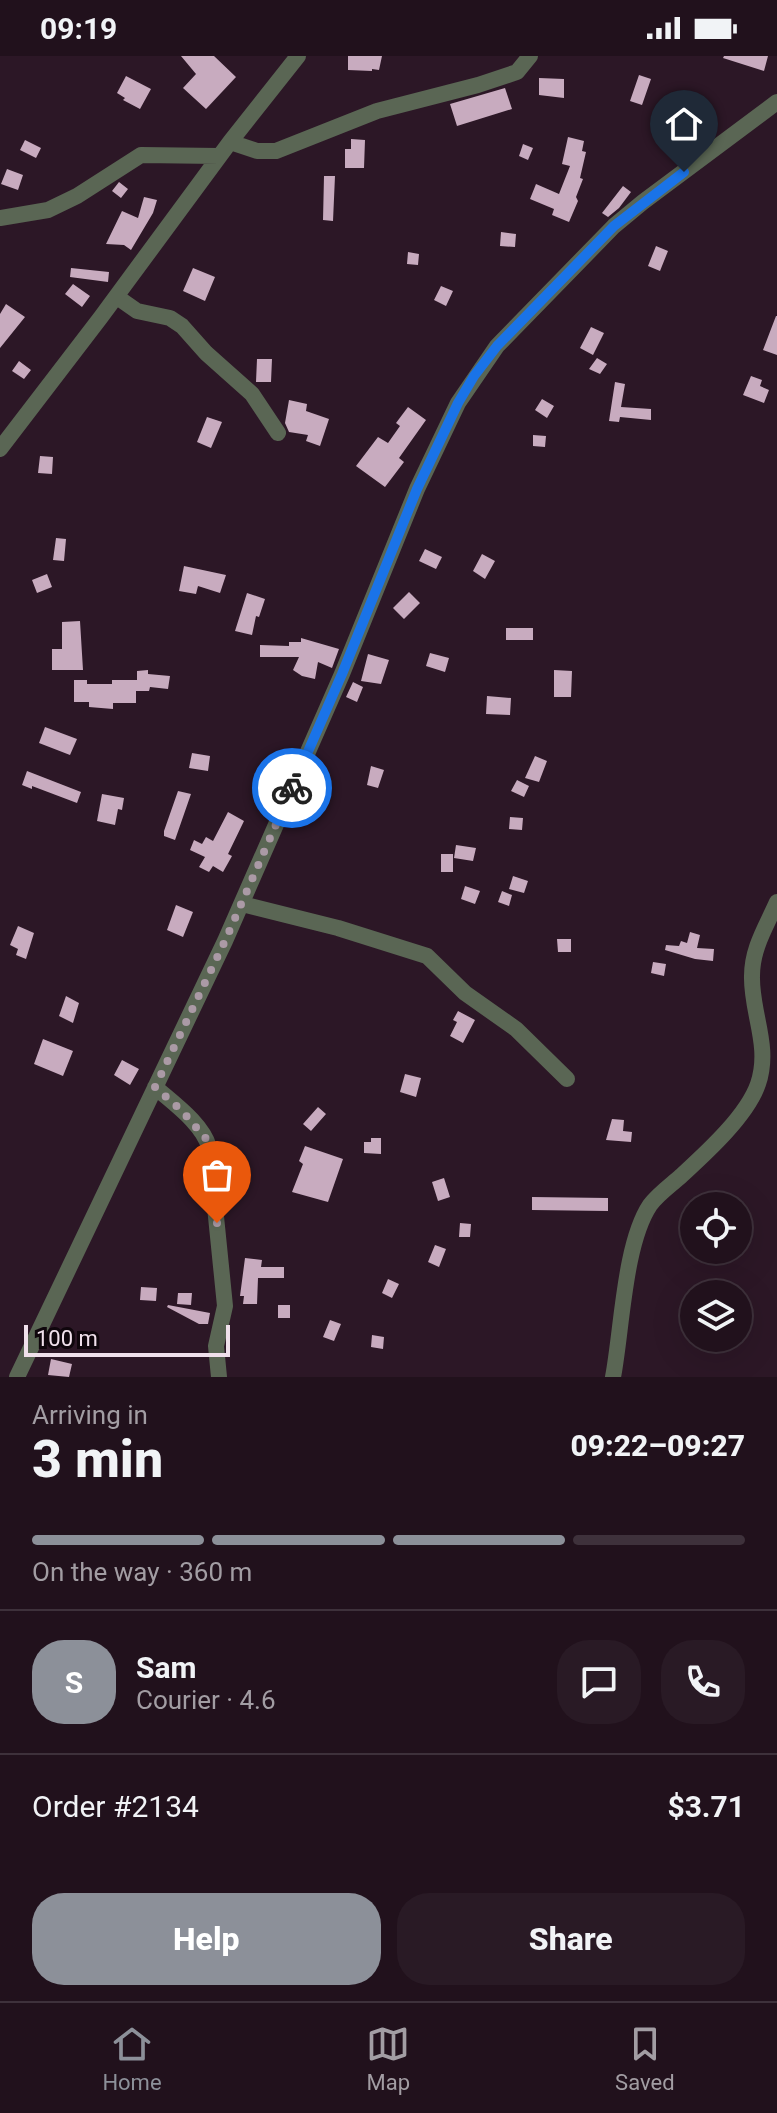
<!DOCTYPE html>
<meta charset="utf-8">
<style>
:root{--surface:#21111c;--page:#291a25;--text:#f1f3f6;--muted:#a29da3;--line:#3e313b;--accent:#8c9099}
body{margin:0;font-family:Roboto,sans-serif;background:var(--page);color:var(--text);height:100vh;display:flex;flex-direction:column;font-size:30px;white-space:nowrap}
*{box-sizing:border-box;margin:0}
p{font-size:26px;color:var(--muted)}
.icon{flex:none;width:44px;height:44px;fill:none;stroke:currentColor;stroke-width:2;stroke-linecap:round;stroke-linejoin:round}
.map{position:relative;height:1321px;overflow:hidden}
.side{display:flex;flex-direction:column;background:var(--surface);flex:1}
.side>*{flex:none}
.tools{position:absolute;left:680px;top:1136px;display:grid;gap:16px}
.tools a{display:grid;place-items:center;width:72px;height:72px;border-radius:50%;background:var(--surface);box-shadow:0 8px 32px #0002,0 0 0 2px var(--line);font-size:40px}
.scale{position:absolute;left:24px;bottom:20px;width:206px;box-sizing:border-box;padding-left:8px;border:4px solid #f0e0eb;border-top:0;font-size:22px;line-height:28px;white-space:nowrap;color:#f0e0eb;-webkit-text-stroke:6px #0f060c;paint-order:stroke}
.pin{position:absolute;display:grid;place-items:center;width:68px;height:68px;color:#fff;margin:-82px -34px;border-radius:50% 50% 50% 0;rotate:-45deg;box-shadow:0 0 8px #0007}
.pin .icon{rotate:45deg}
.courier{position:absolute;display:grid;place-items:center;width:80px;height:80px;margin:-40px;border:6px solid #1a73e8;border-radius:50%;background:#fff;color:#222;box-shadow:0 2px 10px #0007}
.headline em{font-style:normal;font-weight:800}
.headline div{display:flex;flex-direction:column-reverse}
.headline{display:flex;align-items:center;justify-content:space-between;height:136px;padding:0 32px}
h1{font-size:52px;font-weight:800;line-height:60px}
.bar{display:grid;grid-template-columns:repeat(4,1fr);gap:12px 8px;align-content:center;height:96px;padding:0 32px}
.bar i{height:10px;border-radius:6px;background:var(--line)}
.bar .on{background:var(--accent)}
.bar p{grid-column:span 4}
.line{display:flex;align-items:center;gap:20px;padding:0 32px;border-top:2px solid var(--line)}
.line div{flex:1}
.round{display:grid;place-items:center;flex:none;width:84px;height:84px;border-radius:32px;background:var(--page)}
.button{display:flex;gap:16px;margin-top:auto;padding:16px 32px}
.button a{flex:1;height:92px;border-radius:32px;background:var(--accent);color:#fff;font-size:32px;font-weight:800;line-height:92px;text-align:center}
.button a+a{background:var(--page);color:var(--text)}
.status{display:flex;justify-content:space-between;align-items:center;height:56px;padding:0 40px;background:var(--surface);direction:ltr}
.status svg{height:22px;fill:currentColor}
.dock{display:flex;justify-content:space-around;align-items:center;height:112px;border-top:2px solid var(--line);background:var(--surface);font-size:22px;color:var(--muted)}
.dock a{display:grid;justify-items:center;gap:4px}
.dock .on{color:var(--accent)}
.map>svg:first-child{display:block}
.building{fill:#c8abbf}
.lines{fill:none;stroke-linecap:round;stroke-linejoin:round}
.minor{stroke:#5a6654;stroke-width:16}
.done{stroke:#ab9aa6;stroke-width:8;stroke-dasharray:0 14.4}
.route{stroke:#1a73e8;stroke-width:10}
</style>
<div class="status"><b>09:19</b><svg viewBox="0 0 49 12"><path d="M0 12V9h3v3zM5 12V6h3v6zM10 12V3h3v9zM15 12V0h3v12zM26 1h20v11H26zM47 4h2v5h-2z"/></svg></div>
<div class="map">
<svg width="777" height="1321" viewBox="0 0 777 1321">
<rect width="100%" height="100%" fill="#2c1726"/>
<path class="building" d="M181 0H214L236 21 206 53 183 32 196 18Z
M348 0H382L379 14 372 13V15L348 14Z
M724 0H768L764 15 723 2Z
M639 19 651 23 642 49 630 45Z
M126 20 151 33 140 53 123 44 125 42 117 37Z
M539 22 564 23V42L539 39Z
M505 32 512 53 457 70 450 48Z
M568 81 584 85 582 95 586 96 580 122 583 123 576 141 578 145 569 166 552 159 554 153 530 143 536 128 559 138 570 110 562 108Z
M351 83 365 84 364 112H345V93H351Z
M25 84 41 92 36 102 20 94Z
M523 88 533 92 528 104 519 100Z
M7 113 23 119 18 134 1 128Z
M324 120H335L333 165 323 164Z
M119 126 128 133 121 142 112 135Z
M623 130 631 136 619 152 608 161 602 157Z
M144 141 157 144 153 157 131 194 124 189 106 188 122 155 138 162Z
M501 176 516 178 515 191 500 190Z
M656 190 668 195 660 215 648 210Z
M408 196 419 198 418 209 407 208Z
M71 212 109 216 108 226 70 221Z
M193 212 215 221 205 245 183 235Z
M73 228 90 240 82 251 65 238Z
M441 230 453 235 446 250 434 244Z
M6 248 25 261 0 292V258Z
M776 260H777V299L763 294Z
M591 271 604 277 593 299 580 292Z
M597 302 607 308 600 318 589 313Z
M257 303H272L271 326H256Z
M19 305 31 314 24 323 12 315Z
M751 320 762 324 760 330 769 334 764 347 743 339Z
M615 326 625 328 621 351 651 353V364L620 361 619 366 609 365Z
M542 343 554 350 547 362 535 354Z
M289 344 307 348 306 355 329 363 320 390 306 385 308 379 289 376 285 367Z
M408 351 426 364 399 402 404 406 385 431 356 410 378 381 388 387 400 370 396 367Z
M207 361 222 366 211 392 197 386Z
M533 379 546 380 545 391 533 390Z
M40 400 53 401 52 418 38 417Z
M56 482 66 483 64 505 53 504Z
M425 493 442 501 436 513 419 505Z
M482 498 495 505 485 523 473 515Z
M184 510 226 519 220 537 198 530 196 538 179 535Z
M47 518 52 531 37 537 32 524Z
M409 536 420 547 404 563 393 552Z
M247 537 265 543 259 561 256 560 252 579 235 575Z
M80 565 83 614H52V593H62V566Z
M506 572H533V584H506Z
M301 582 339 593 332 612 318 606 315 623 302 620 293 614 299 601H260V589L289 590V586H301Z
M430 597 449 602 445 616 426 610Z
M368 598 389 604 381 628 361 625Z
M148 614V618L170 620 168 633 150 631 149 635H136V647H113V653L89 651V646H74V624H87V628H112V624H137V615Z
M554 614 572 615 571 641H554Z
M353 626 363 631 357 646 346 641Z
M487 640 511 642 510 659 486 658Z
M45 671 77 683 70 699 39 687Z
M192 697 210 700 208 715 189 712Z
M535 700 547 705 539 726 525 722Z
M371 710 384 714 378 732 367 729Z
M27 715 81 736 77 747 32 730V733L22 729Z
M517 724 529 730 524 741 511 735Z
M178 735 191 738 175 784 164 780V775Z
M102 738 124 742 122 754 118 753 115 769 97 765Z
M228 756 244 765 228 798 232 800 223 816 213 810 209 816 199 811 205 801 190 794 194 784 202 788 206 781 213 785Z
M510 761 523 762 522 774 509 773Z
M456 789 476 792 473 805 454 802Z
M441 798H453V816H441Z
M513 820 528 825 524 837 509 833Z
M465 830 480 835 475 848 461 843Z
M502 835 512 839 509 850 498 846Z
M176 849 193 856 183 881 167 874Z
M18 870 34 877 26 903 16 899 18 893 10 889Z
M690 876 700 879 697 892 714 893 713 905 695 903 665 894 666 889 679 890 681 885 687 887Z
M557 883H571V896H558Z
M653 906 666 908 664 920 651 917Z
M66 940 79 947 73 967 59 960Z
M458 955 475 964 463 987 450 980 457 966 453 964Z
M43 983 73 995 63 1020 34 1008Z
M122 1004 139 1013 130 1029 114 1019Z
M405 1018 421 1022 416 1041 400 1036Z
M318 1051 326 1058 311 1075 303 1068Z
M612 1063 624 1064 623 1075 632 1076 631 1086 606 1084Z
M371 1082H381V1098L364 1097V1086H371Z
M305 1090 343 1103 328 1146 292 1136 303 1108 299 1105Z
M444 1122 450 1141 438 1145 432 1126Z
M532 1141 608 1142V1155L532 1154Z
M460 1167 471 1168 470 1181H459Z
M435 1189 446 1193 439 1211 428 1206Z
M245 1202 262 1204 261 1211H284V1222H258L257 1248H243L244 1240H240Z
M388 1223 399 1228 392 1242 382 1237Z
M141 1231 157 1232 156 1245 140 1244Z
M178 1237H192L191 1249 177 1248Z
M168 1249 210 1257 208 1268H199L167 1251Z
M278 1249H290V1262H278Z
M330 1264 341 1268 334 1285 323 1281Z
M372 1279 384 1281 383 1293 371 1291Z
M51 1303 72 1308 69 1321 48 1319Z"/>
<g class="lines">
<path class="minor" d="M230 86 257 95H276L377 55 478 29 517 16 530 0
M0 162 48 154 77 140 141 99 219 100
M117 241 137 255 170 262 182 270 206 297 252 338 278 377
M0 393 101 261 230 86 298 0
M242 848 338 872 427 900 465 937 516 973 567 1023
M155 1031C173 1047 202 1067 209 1091L225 1250 216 1290 219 1321
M17 1321 225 885 342 618 417 433 458 347 497 290 614 170 643 146 777 46
M613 1321C622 1274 624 1188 650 1149 658 1138 671 1129 681 1120 706 1097 747 1060 758 1028 771 990 751 957 752 920 752 892 766 871 777 846"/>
</g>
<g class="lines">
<path class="done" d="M217 1167 208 1085 182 1055 155 1031 225 885 292 732"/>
<path class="route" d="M292 732 342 618 417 433 458 347 474 320 497 290 614 170 684 116"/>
</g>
</svg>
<div class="tools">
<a><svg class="icon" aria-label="locate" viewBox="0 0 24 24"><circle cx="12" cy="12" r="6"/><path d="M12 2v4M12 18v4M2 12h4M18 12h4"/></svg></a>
<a><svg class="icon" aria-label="layers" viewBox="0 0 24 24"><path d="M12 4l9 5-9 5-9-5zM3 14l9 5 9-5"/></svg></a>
</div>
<div class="scale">100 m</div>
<div class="pin" style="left:217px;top:1167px;background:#ea580c"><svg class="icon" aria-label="bag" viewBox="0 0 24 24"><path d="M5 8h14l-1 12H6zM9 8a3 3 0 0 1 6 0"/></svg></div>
<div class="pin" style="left:684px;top:116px;background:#1f2937"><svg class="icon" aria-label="home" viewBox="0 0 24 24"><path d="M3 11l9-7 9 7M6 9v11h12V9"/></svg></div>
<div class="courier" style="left:292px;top:732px"><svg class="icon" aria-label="bike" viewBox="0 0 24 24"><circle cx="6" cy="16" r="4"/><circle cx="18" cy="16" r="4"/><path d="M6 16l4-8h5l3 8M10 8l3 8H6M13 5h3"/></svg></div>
</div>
<section class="side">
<div class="headline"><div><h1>3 min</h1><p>Arriving in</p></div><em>09:22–09:27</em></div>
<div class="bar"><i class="on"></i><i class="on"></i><i class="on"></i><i></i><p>On the way · 360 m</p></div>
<div class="line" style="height:144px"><b class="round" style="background:var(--accent);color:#fff">S</b><div><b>Sam</b><p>Courier · 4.6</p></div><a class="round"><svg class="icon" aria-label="chat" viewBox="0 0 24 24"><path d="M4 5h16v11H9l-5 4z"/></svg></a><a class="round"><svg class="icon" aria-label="phone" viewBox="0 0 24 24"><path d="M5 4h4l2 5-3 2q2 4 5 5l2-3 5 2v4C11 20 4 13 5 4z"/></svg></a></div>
<div class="line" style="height:104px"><div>Order #2134</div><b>$3.71</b></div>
<div class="button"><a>Help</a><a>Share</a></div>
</section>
<nav class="dock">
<a class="on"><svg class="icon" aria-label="home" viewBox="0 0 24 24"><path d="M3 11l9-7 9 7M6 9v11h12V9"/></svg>Home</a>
<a><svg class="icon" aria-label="map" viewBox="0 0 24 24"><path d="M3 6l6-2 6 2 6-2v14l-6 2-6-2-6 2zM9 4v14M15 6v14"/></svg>Map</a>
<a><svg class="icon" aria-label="saved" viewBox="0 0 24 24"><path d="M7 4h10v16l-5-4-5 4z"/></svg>Saved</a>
</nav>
